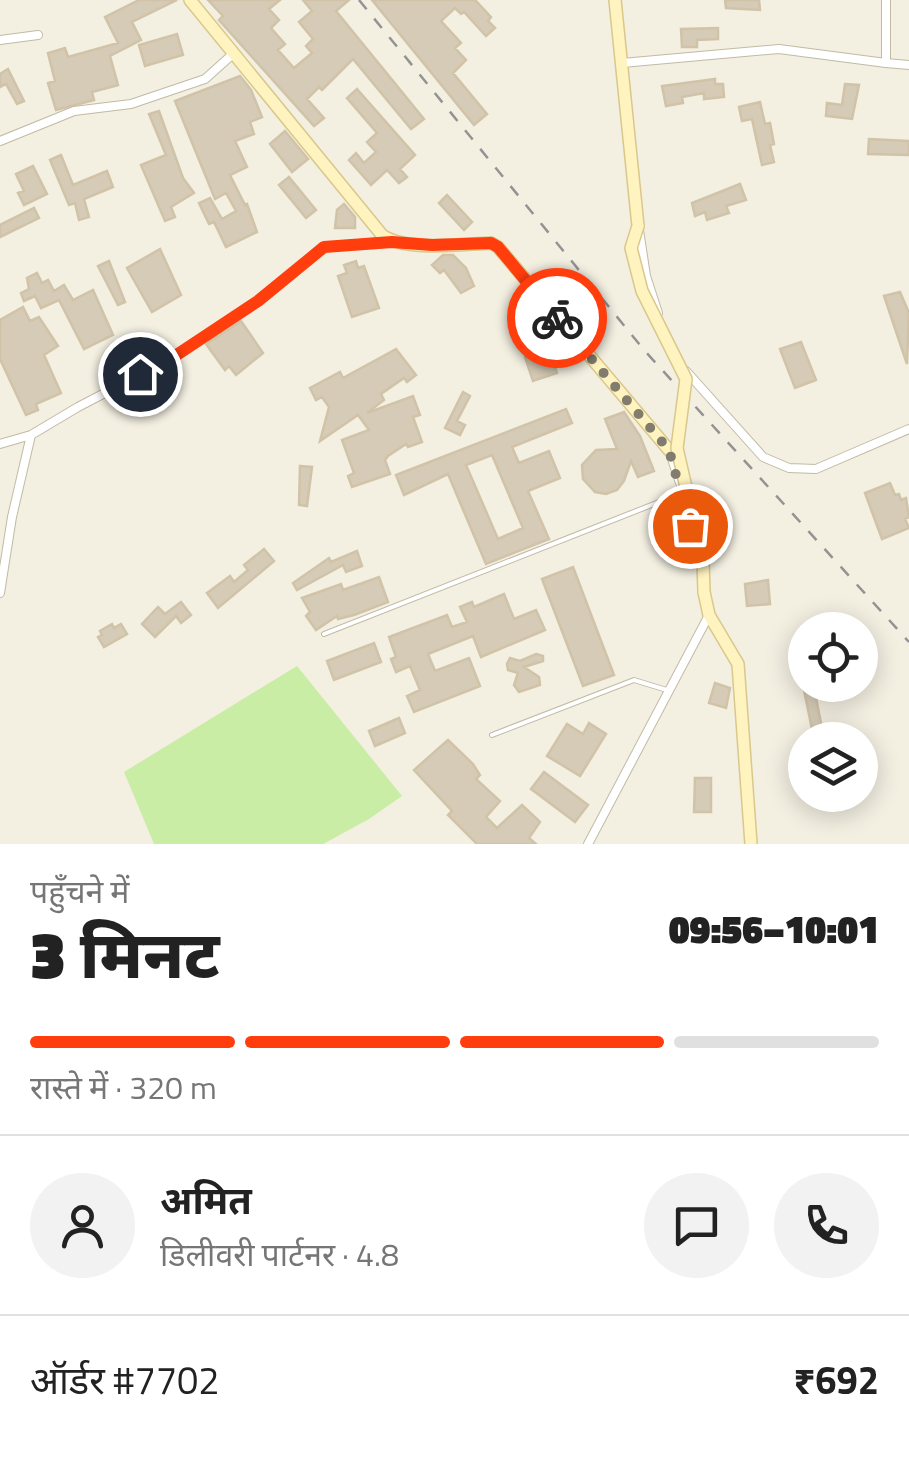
<!DOCTYPE html>
<html lang="hi">
<meta charset="utf-8">
<style>
:root{--surface:#fff;--page:#f2f2f2;--text:#222;--muted:#767676;--line:#e0e0e0;--accent:#ff3d0d}
body{margin:0;font-family:"Titillium Web","Noto Sans Devanagari",sans-serif;background:var(--page);color:var(--text);height:100vh;display:flex;flex-direction:column;font-size:38px;white-space:nowrap}
*{box-sizing:border-box;margin:0}
p{font-size:32px;color:var(--muted)}
.icon{flex:none;width:55px;height:55px;fill:none;stroke:currentColor;stroke-width:2;stroke-linecap:round;stroke-linejoin:round}
.map{position:relative;height:844px;overflow:hidden}
.drawer{display:flex;flex-direction:column;background:var(--surface);flex:1}
.drawer>*{flex:none}
.fabs{position:absolute;left:788px;top:612px;display:grid;gap:20px}
.fabs a{display:grid;place-items:center;width:90px;height:90px;border-radius:50%;background:var(--surface);box-shadow:0 5px 25px #0003;font-size:50px}
.pin{position:absolute;display:grid;place-items:center;width:85px;height:85px;color:#fff;margin:-42px;border:5px solid #fff;border-radius:50%;box-shadow:0 2px 10px #0007}
.courier{position:absolute;display:grid;place-items:center;width:100px;height:100px;margin:-50px;border:8px solid #ff3d0d;border-radius:50%;background:#fff;color:#222;box-shadow:0 2px 12px #0007}
.headline em{font-style:normal;font-weight:800}
.headline div{display:flex;flex-direction:column-reverse}
.headline{display:flex;align-items:center;justify-content:space-between;height:170px;padding:0 30px}
h1{font-size:65px;font-weight:800;line-height:75px}
.bar{display:grid;grid-template-columns:repeat(4,1fr);gap:15px 10px;align-content:center;height:120px;padding:0 30px}
.bar i{height:12px;border-radius:8px;background:var(--line)}
.bar .on{background:var(--accent)}
.bar p{grid-column:span 4}
.line{display:flex;align-items:center;gap:25px;padding:0 30px;border-top:2px solid var(--line)}
.line div{flex:1}
.round{display:grid;place-items:center;flex:none;width:105px;height:105px;border-radius:52px;background:var(--page)}
.map>svg:first-child{display:block}
.green{fill:#c9eda5}
.building{fill:#d5cbb6;stroke:#d1c3a8;stroke-width:2.5;fill-rule:evenodd}
.lines{fill:none;stroke-linecap:round;stroke-linejoin:round}
.lane-casing{stroke:#c2baa6;stroke-width:6}
.street-casing{stroke:#c2baa6;stroke-width:10}
.secondary-casing{stroke:#d9c88b;stroke-width:14}
.lane{stroke:#fff;stroke-width:4}
.street{stroke:#fff;stroke-width:8}
.secondary{stroke:#fff3c0;stroke-width:11}
.rail{stroke:#939393;stroke-width:2.5;stroke-dasharray:12 12;stroke-linecap:butt}
.secondary-bridge-casing{stroke:#d9c88b;stroke-width:14;stroke-linecap:butt}
.secondary-bridge{stroke:#fff3c0;stroke-width:11}
.done{stroke:#827c6f;stroke-width:10;stroke-dasharray:0 18}
.route{stroke:#ff3d0d;stroke-width:12}
</style>
<div class="map">
<svg width="909" height="844" viewBox="0 0 909 844">
<rect width="100%" height="100%" fill="#f3efe1"/>
<path class="green" d="M297 666 402 796 369 819 323 844H154L124 772Z"/>
<path class="building" d="M139 0H177L132 22 141 40 110 56 118 85 92 92 94 100 56 110 48 83 55 81 48 53 65 48 68 57 118 43 105 17Z
M208 0H280L269 9 279 20 271 28 285 44 278 50 294 68 312 53 306 46 313 39 299 22 312 11 303 0H349L336 11 424 119 411 129 353 59 322 90 319 87 307 99 324 118 314 126 219 20 223 16Z
M372 0H475L491 17 488 21 495 28 486 36 464 12 461 14 455 8 441 21 461 43 455 48 466 60 453 73 487 114 474 125Z
M725 0H759L760 10 726 8Z
M718 28V39L697 40V47H682L681 29Z
M177 34 183 55 145 66 139 45Z
M8 69 24 101 17 104 6 84 0 87V74Z
M240 76 251 90 262 117 250 122 254 134 235 141 247 167 230 175 245 205 247 204 257 232 226 247 214 222 209 224 199 203 210 198 222 219 236 211 226 193 215 199 175 101Z
M715 79V84H723L724 97 704 99V93L682 97 683 103 666 106 662 86Z
M845 84 859 85 852 119 826 116 827 103 842 105Z
M357 89 415 155 400 169 407 177 399 183 387 170 371 185 349 160 356 153 364 163 376 152 367 142 377 133 347 98Z
M760 102 765 124 770 123 774 144 770 145 774 162 762 165 752 119 742 121 739 107Z
M159 111 183 178 194 193 171 207 175 217 165 221 141 165 166 155 149 114Z
M285 131 308 159 292 172 270 144Z
M869 139 909 141V155L868 154Z
M61 155 73 185 107 171 113 187 84 199 89 217 79 220 75 203 69 205 50 160Z
M33 166 47 194 24 205 18 193 24 191 16 174Z
M289 177 316 210 306 218 279 185Z
M740 184 746 200 726 206 729 213 707 220 705 212 695 216 692 203Z
M447 195 472 222 464 230 439 203Z
M344 204 355 217V228H335L337 210Z
M34 208 39 218 0 237V225Z
M160 249 181 295 152 312 127 268Z
M443 255H453L466 268 474 286 461 293 444 270 440 273 432 265Z
M109 261 125 302 118 305 98 266Z
M356 261 358 268 364 266 379 308 352 317 338 276 347 273 344 265Z
M37 273 42 283 48 280 54 291 64 285 73 300 93 290 113 335 84 349 59 300 41 308 35 296 24 301 21 293 29 289 27 278Z
M900 292 909 313 907 364 884 296Z
M23 307 30 321 39 317 58 346 44 355 61 393 36 404 38 410 26 415 0 359V320Z
M241 321 263 353 236 375 229 366 225 370 206 344Z
M801 342 816 380 795 388 780 349Z
M396 349 416 375 407 382 404 378 381 394 384 400 367 413 413 396 420 415 413 417 422 442 408 447 406 444 388 456 385 460 390 474 352 487 348 476 354 473 342 440 369 430 358 415 320 441 329 407 322 397 316 400 310 388 340 372 343 378Z
M549 349 557 373 533 381 525 357Z
M463 392 470 396 457 421 465 425 460 435 445 428Z
M566 409 572 423 512 447 519 463 549 451 560 478 528 491 549 539 486 564 448 474 404 495 396 475ZM492 455 523 528 498 539 466 465Z
M624 412 640 436 654 471 638 477 631 461 624 481 617 490 606 494 595 492 583 479 582 465 596 450 617 449 605 419Z
M300 466 312 467 307 506 299 505Z
M890 483 895 495 899 494 901 500 906 498 909 517 905 519 909 528 882 539 865 493Z
M264 549 274 561 218 608 207 593 230 576 234 582 248 570 244 565Z
M357 551 362 566 346 572 343 565 297 590 293 583 329 558 331 562Z
M573 567 614 675 583 686 542 579Z
M379 577 388 602 354 615 338 619 337 616 316 630 306 616 310 612 302 598 341 584 343 590Z
M768 580 770 604 747 606 745 584Z
M504 594 514 619 536 610 545 630 481 657 473 636 428 654 435 671 469 658 480 686 414 712 407 696 420 690 410 666 396 672 391 659 396 657 389 637 447 615 452 627 467 622 460 607 472 602 474 607Z
M181 602 191 615 181 623 176 616 155 637 142 624 158 607 165 614Z
M112 624 114 628 121 624 127 634 104 647 98 637 102 635 100 631Z
M374 643 381 662 334 680 327 661Z
M536 654 543 656V661L524 667 539 677 540 685 519 692 514 685 518 673 508 670 507 664 510 658 520 661Z
M715 683 730 688 726 708 709 703Z
M814 688 822 728 812 729 804 690Z
M399 718 405 733 375 746 369 731Z
M589 723 606 734 580 776 547 756 567 724 583 734Z
M448 740 473 764 480 775 476 779 500 801 486 817 497 828 522 805 540 822 529 838 536 844H477L448 815 452 811 414 770Z
M544 772 588 805 575 822 531 789Z
M695 778H711V812H694Z"/>
<g class="lines">
<g class="lane-casing">
<path id="lane" d="M324 634 682 493
M492 735 634 680 670 691"/>
</g>
<g class="street-casing">
<path id="street" d="M0 40 38 35
M622 63 779 49 886 63V0
M886 63 909 65
M0 141 74 111 131 104 205 79 234 53
M639 230 646 276 658 313
M686 371 763 457 789 468 816 469 909 429
M0 444 31 435
M669 450 680 483
M0 593 12 517 31 435 78 407 172 358 258 301 324 247 392 241
M588 844 709 615"/>
</g>
<g class="secondary-casing">
<path id="secondary" d="M190 0 382 235C406 252 462 244 491 243L498 247 669 450
M615 0 638 226
M704 592 709 615 738 664 751 844"/>
</g>
<use href="#lane" class="lane"/>
<use href="#street" class="street"/>
<use href="#secondary" class="secondary"/>
<path class="rail" d="M359 0 644 350 909 642"/>
<g class="secondary-bridge-casing">
<path id="secondary-bridge" d="M638 226 631 248 642 291 686 379 677 448 703 562 704 592"/>
</g>
<use href="#secondary-bridge" class="secondary-bridge"/>
</g>
<g class="lines">
<path class="done" d="M557 318 669 450 690 526"/>
<path class="route" d="M140 374 172 358 258 301 324 247 392 242 432 245 491 243 498 247 557 318"/>
</g>
</svg>
<div class="fabs">
<a><svg class="icon" aria-label="locate" viewBox="0 0 24 24"><circle cx="12" cy="12" r="6"/><path d="M12 2v4M12 18v4M2 12h4M18 12h4"/></svg></a>
<a><svg class="icon" aria-label="layers" viewBox="0 0 24 24"><path d="M12 4l9 5-9 5-9-5zM3 14l9 5 9-5"/></svg></a>
</div>
<div class="pin" style="left:690px;top:526px;background:#ea580c"><svg class="icon" aria-label="bag" viewBox="0 0 24 24"><path d="M5 8h14l-1 12H6zM9 8a3 3 0 0 1 6 0"/></svg></div>
<div class="pin" style="left:140px;top:374px;background:#1f2937"><svg class="icon" aria-label="home" viewBox="0 0 24 24"><path d="M3 11l9-7 9 7M6 9v11h12V9"/></svg></div>
<div class="courier" style="left:557px;top:318px"><svg class="icon" aria-label="bike" viewBox="0 0 24 24"><circle cx="6" cy="16" r="4"/><circle cx="18" cy="16" r="4"/><path d="M6 16l4-8h5l3 8M10 8l3 8H6M13 5h3"/></svg></div>
</div>
<section class="drawer">
<div class="headline"><div><h1>3 मिनट</h1><p>पहुँचने में</p></div><em>09:56–10:01</em></div>
<div class="bar"><i class="on"></i><i class="on"></i><i class="on"></i><i></i><p>रास्ते में · 320 m</p></div>
<div class="line" style="height:180px"><a class="round"><svg class="icon" aria-label="person" viewBox="0 0 24 24"><circle cx="12" cy="8" r="4"/><path d="M4 21q1-7 8-7t8 7"/></svg></a><div><b>अमित</b><p>डिलीवरी पार्टनर · 4.8</p></div><a class="round"><svg class="icon" aria-label="chat" viewBox="0 0 24 24"><path d="M4 5h16v11H9l-5 4z"/></svg></a><a class="round"><svg class="icon" aria-label="phone" viewBox="0 0 24 24"><path d="M5 4h4l2 5-3 2q2 4 5 5l2-3 5 2v4C11 20 4 13 5 4z"/></svg></a></div>
<div class="line" style="height:130px"><div>ऑर्डर #7702</div><b>₹692</b></div>
</section>
